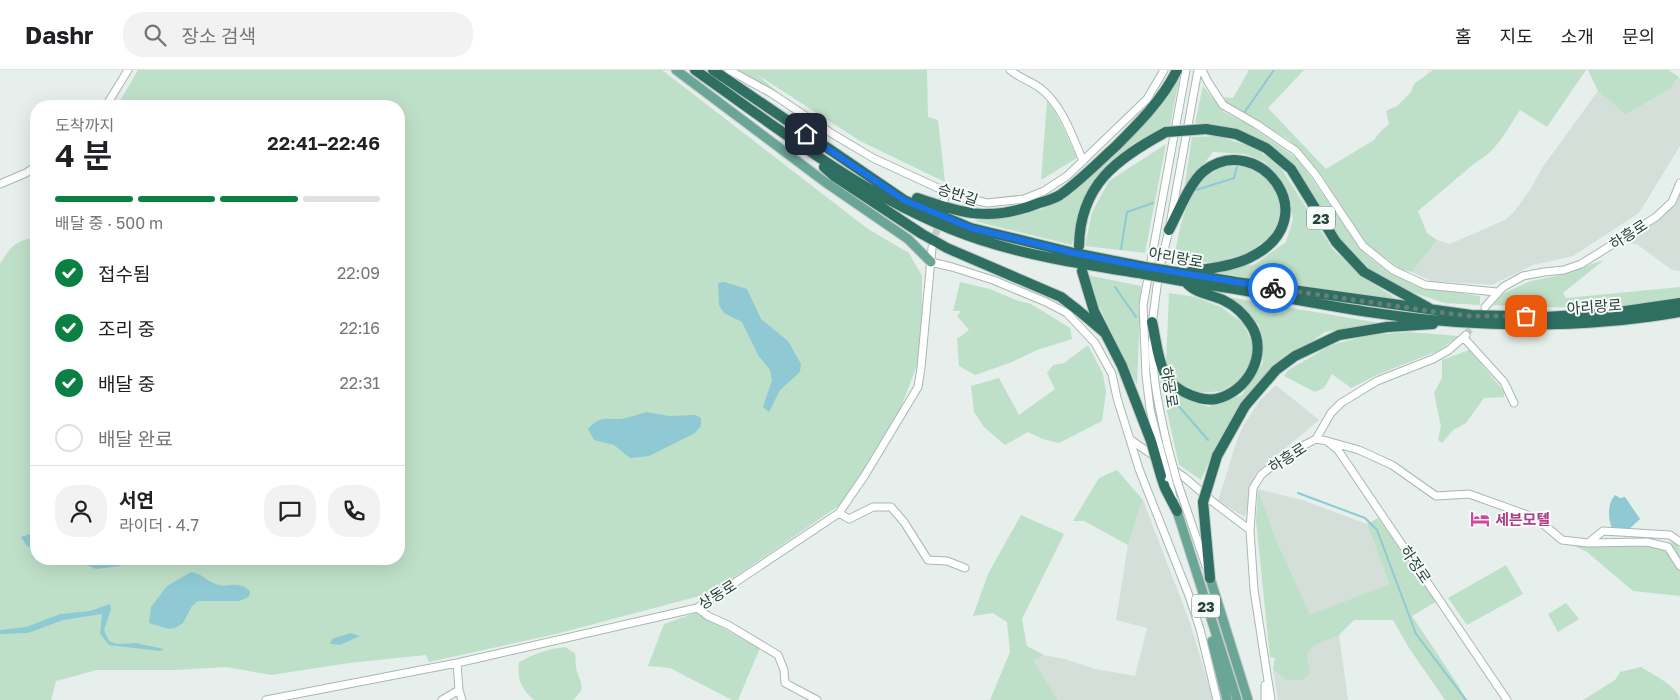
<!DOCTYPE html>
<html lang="ko">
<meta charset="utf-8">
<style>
:root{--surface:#fff;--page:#f2f2f2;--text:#202124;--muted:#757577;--line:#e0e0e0;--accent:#0b8043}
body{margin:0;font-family:"Golos Text","Noto Sans KR",sans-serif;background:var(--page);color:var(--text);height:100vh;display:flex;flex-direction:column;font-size:19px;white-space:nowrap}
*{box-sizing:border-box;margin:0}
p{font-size:16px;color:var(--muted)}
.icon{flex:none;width:28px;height:28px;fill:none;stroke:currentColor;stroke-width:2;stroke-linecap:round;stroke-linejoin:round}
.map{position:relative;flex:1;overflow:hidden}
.sheet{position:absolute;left:30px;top:30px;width:375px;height:465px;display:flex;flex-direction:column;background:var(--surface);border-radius:20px;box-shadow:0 5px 20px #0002}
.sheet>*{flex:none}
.pin{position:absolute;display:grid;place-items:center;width:42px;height:42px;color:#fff;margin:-21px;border-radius:10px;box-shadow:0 2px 8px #0006}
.courier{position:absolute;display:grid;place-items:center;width:50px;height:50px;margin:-25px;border:4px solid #1a73e8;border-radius:50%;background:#fff;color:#222;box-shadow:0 1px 6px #0007}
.overview em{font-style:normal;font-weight:600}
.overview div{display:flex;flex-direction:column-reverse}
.overview{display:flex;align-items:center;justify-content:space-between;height:85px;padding:0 25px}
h1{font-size:32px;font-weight:600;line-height:38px}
.bar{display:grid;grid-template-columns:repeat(4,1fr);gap:8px 5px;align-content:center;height:60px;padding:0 25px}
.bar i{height:6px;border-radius:4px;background:var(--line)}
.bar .selected{background:var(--accent)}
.bar p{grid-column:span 4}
.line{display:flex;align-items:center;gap:12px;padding:0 25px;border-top:1px solid var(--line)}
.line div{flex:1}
.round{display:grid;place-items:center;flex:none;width:52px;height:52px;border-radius:20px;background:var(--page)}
ol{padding:0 25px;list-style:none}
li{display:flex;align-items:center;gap:15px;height:55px}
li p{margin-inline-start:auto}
li .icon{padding:5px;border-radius:50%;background:var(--accent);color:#fff;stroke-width:4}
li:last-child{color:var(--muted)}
li i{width:28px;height:28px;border:2px solid var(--line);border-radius:50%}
header{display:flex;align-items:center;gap:30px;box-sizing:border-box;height:70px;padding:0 25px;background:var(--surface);border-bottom:1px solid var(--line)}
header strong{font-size:24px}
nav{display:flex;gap:28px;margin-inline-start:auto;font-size:18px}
.search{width:350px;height:45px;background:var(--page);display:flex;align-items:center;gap:12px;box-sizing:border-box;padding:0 18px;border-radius:20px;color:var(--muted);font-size:19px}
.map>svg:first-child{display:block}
.built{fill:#d4dfda}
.green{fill:#bfe0c8}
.water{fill:#8ec9d4}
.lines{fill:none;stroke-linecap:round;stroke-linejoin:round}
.stream{stroke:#8ec9d4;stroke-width:2}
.minor-tunnel{stroke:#bfccc8;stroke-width:7;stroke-dasharray:7 3.5;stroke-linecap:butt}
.minor-casing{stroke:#a8b8b2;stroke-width:9}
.major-casing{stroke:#c2cac8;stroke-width:11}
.highway-casing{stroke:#c2cac8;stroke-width:12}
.minor{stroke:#fff;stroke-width:7}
.major{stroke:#6aa596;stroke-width:9}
.highway{stroke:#2f6f62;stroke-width:10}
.minor-bridge-casing{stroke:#a8b8b2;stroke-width:9;stroke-linecap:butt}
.highway-bridge-casing{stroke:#c2cac8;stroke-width:12;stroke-linecap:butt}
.minor-bridge{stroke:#fff;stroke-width:7}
.highway-bridge{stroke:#2f6f62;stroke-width:10}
.done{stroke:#687f78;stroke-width:5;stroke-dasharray:0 9}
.route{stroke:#1a73e8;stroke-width:6}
.labels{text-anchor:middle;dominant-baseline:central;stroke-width:4;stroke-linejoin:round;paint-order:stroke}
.shield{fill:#f7fbf9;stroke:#637a73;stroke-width:1}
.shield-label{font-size:14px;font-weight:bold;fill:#24423a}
.street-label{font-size:15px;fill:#24423a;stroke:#f7fbf9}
.hotel-label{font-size:15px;font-weight:bold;fill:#b23c85;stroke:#f7fbf9;text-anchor:start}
</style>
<header>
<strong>Dashr</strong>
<div class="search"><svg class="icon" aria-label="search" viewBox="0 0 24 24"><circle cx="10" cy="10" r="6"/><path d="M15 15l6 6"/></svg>장소 검색</div>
<nav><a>홈</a><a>지도</a><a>소개</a><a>문의</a></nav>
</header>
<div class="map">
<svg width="1680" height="630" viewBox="0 0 1680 630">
<rect width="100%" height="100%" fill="#e6efeb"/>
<path class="built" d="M1680 7V76L1639 143 1573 186 1533 195 1492 215 1431 211 1412 202 1437 170 1450 174 1505 150 1513 143 1530 120 1542 98 1598 21 1626 45 1671 18Z
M1680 123V201L1672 200 1638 175 1627 172 1675 135Z
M1276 315 1319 350 1255 404 1245 447 1218 431 1237 370 1243 356 1260 330Z
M1258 419 1302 430 1367 454 1389 514 1310 546 1275 467Z
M1143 430 1190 553 1213 630H1058L1034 591 1044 585 1064 589 1096 599 1135 606 1147 558 1116 550 1128 475 1139 440Z
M1339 565 1348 630H1278L1273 599 1285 610 1310 603 1307 585 1314 576Z"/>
<path class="green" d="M138 0H662L868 159 909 183 922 206V282L897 348 843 433 711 523 556 564 429 592 426 585 349 593 271 605 226 597 176 600H97L56 611 51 630H0V194C11 176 15 171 36 167V489H399V36H117Z
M737 0H927L928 47 938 50 945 112 860 71 756 4 785 28Z
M1181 0 1170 55 1134 73 1094 110 1079 142 1072 175 974 151 1043 139 1080 114 1149 48Z
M1249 0H1304L1268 38 1326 99 1374 70 1380 62 1389 54 1386 41 1397 36 1411 22 1414 14 1433 0H1586L1547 57 1520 40C1506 61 1498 80 1475 93L1418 141 1427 163 1437 170 1412 202 1400 199 1367 174 1320 103 1288 69 1226 33 1224 27 1233 28Z
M1588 0H1669L1679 7 1671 18 1626 45 1598 21Z
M1203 16 1224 42 1249 55 1298 89 1364 183 1389 203 1426 218 1480 226V235L1444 233 1412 222 1375 204 1351 183 1335 162 1288 91 1256 68 1230 58 1195 53Z
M1047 31C1062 50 1067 68 1077 88L1041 110Z
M1218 66 1255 78 1281 98 1332 178 1362 207 1397 229 1217 203 1255 194 1286 172 1293 149 1287 119 1265 92 1245 84 1213 82 1184 120 1192 67Z
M1166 74 1145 183 1085 176 1092 142 1109 111Z
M1225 96 1245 97 1268 108 1280 128 1279 152 1271 166 1248 183 1213 193 1174 189C1179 162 1184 128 1205 108 1210 103 1219 99 1225 96Z
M1604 190 1563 223 1566 228 1680 217V227L1604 239 1493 235 1504 223 1531 211 1556 206Z
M1087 205 1141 216 1137 315 1097 232Z
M960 212 990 219 1016 230 1031 234 1070 258 1072 269 1037 280 1012 292 975 305 959 296 957 269 969 260 957 246 961 241H953Z
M1169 223 1195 227 1221 237 1243 253 1252 272 1251 293 1244 307 1222 321 1200 323 1176 311 1166 293Z
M1228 227 1380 253 1325 262 1260 309 1219 370 1201 410 1179 395 1160 310 1182 327 1209 337 1242 325 1263 293 1259 255Z
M1409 262 1459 266 1438 281 1379 304 1351 318 1332 304 1324 318 1315 322 1284 306 1288 300 1318 283 1327 276 1370 265Z
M1088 275 1103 304 1106 322 1102 351 1059 373 1043 369 1028 362 1005 375 984 357 974 342 971 316 999 308 1019 345 1055 319 1047 303 1053 295 1064 293Z
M1469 280 1504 321V327L1484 328 1466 353 1453 360 1442 373 1438 370 1441 356 1434 323 1442 308V290Z
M1117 400 1143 430 1139 440 1128 475 1084 451H1073L1099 408Z
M1258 419 1275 467 1310 545 1389 514 1367 454 1378 448 1437 531 1412 546 1458 615 1467 630H1445L1409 578 1393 550H1354L1339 565 1314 576 1307 585 1310 603 1303 610H1285L1273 599 1275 588 1270 587 1256 451Z
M1021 445 1064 464 1022 549 1027 576 1044 585 1034 591 1058 630H990L1010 582 1007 552 993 543 973 546 988 504Z
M1603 469 1676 473 1680 479V526L1633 521 1587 482 1572 475Z
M1506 495 1523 524 1467 555 1448 528Z
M1566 533 1579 549 1558 562 1548 544Z
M695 543 760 578 738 630H732L670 598 648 596 664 554Z
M565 577 575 583C576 589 575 598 578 604 583 618 584 619 573 630H534C521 618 517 610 519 592 534 584 548 579 565 577Z
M1641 597C1651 603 1680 618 1680 630H1583L1615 610 1620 602Z"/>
<path class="water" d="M724 212 747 219 761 249 788 271 801 294 800 302 780 320 769 342 763 337 772 310 770 300 758 285 742 252 724 243 719 235 718 213Z
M647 342 669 346 695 345 701 348V356L695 363 649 386 630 388 614 375 594 370 588 359C599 346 605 349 620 349 629 348 639 344 647 342Z
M1615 425 1620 428 1625 427 1640 449 1629 459 1612 458C1608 448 1607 434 1615 425Z
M36 462V481L27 476 21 467Z
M53 489H127L120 496 96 499 84 494Z
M191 502C202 503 206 511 216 514 229 519 236 509 250 521L249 527 239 531H198L192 536 183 553 175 558 169 559 149 553 151 537 167 516Z
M110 534 111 539 104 560 109 571 117 574 136 573 164 579 160 581 109 575 100 564 102 544 63 550 28 563 0 564V560L26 557 60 544 90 541Z
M350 563 360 566 340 575 330 574 332 569Z"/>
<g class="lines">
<path class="stream" d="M1244 43 1274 0
M1193 121 1234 108 1237 96
M1121 179 1127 142 1153 133
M1115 217 1136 247
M1176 333 1208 370
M1298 423 1365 448 1377 460 1416 564 1466 630"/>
<path class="minor-tunnel" d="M933 175 939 151
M1466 265 1485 237"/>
<g class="minor-casing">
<path id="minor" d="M729 0 771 23 831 63 873 88 953 125 987 133 1024 129 1044 121 1067 106 1147 29 1164 0
M1010 0C1019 8 1031 11 1040 18 1063 36 1072 66 1083 91
M1202 0 1208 12 1223 35 1256 54 1296 81 1315 104 1363 176 1393 200 1425 215 1497 222
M106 36 128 0
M0 114 26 103 36 96
M944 131 946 122
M931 192 952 197 993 210 1046 232 1067 243 1095 273 1112 304 1117 328 1139 399 1188 523 1200 559 1217 630
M1485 237 1503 217 1523 206 1544 202 1564 200 1581 194 1610 176 1656 147 1672 132 1680 113
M1152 255 1159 201 1169 160 1198 0
M1464 268 1504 312 1514 333
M1152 271C1152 306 1159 339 1167 374
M1316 369 1327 371 1338 380 1507 630
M1131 370 1184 407 1213 432 1250 460
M1158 371 1150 339 1146 305 1143 235 1186 0
M1327 371 1359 380 1392 395 1436 426 1469 424 1536 448 1562 470 1588 473 1647 472 1668 477 1680 496
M1168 408 1173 427
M1177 411 1206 496
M839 443 849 449 873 437H891L904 452 928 490 947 491 965 498
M1588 473 1603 461 1670 465 1680 472
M697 538 708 546 728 555 778 585 784 600 785 613 817 630
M457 593 459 620 462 630
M1265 615V630
M266 630 457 593 697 538 839 443 865 405 918 317 921 298 932 178
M442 630 459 620
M1271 630 1254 520 1250 460 1253 418 1261 405 1287 384 1316 369 1331 343 1341 333 1377 311 1433 289 1449 280 1466 265"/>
</g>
<g class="major-casing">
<path id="major" d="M676 0 825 112 908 169 931 192
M1177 441 1237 630
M1210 508 1248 630
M1212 571 1227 630"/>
</g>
<g class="highway-casing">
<path id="highway" d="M695 0C786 64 874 135 981 170 1033 187 1089 195 1144 204
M713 0 904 130 971 158 1074 183 1145 197
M1206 59 1236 64 1266 78 1291 99 1336 172 1364 202 1429 238
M824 97 834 106 922 164 947 178 1061 227 1079 241 1105 263
M917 128C963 144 992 152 1039 133 1046 131 1054 129 1060 125 1080 111 1097 93 1115 77 1138 54 1163 29 1177 0
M1169 160C1178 143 1190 112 1204 101 1258 59 1330 149 1249 188 1231 197 1209 198 1190 202
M1079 176C1080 115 1116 89 1166 62
M1082 201 1094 241 1122 296 1151 371
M1176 202 1236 212 1471 245 1545 247 1612 243 1680 233
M1182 211C1274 223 1364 246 1457 252 1530 257 1607 255 1680 242
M1152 252C1156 269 1157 288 1165 304 1170 313 1175 317 1184 322 1194 327 1205 331 1216 329 1248 322 1269 283 1251 255 1244 244 1234 235 1223 230 1210 224 1194 223 1186 212
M1217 386 1245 336 1276 300 1295 286 1339 265 1387 257 1433 254
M1161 406 1165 418 1177 441
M1203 432 1210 508"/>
</g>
<use href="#minor" class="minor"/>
<use href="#major" class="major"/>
<use href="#highway" class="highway"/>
<g class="minor-bridge-casing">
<path id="minor-bridge" d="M1158 371 1168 408
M1167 374 1177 411"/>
</g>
<g class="highway-bridge-casing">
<path id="highway-bridge" d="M1166 62 1206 59
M1145 197 1176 202
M1144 204 1182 211
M1151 371 1161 406
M1203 432 1217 386"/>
</g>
<use href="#minor-bridge" class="minor-bridge"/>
<use href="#highway-bridge" class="highway-bridge"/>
</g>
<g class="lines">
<path class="done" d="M1273 218 1437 242 1471 246H1526"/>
<path class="route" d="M806 64 904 130 971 158 1074 183 1145 197 1273 218"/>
</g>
<defs>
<g id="hotel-bare" transform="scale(1.5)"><path d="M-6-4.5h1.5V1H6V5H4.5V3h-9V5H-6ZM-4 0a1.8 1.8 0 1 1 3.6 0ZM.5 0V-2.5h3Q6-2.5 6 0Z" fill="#d1479c" stroke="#f7fbf9" stroke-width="2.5" paint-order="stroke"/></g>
</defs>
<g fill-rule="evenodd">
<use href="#hotel-bare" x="1480" y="449"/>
</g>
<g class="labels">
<g class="shield">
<rect x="1307" y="136.5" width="28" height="23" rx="4"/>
<rect x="1192" y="524.5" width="28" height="23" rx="4"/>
</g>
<g class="shield-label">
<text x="1321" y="148">23</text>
<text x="1206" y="536">23</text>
</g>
<g class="street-label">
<text transform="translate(958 124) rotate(18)">승반길</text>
<text transform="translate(1628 164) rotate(-33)">하흥로</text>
<text transform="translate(1176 187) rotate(10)">아리랑로</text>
<text transform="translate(1594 236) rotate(-4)">아리랑로</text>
<text transform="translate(1170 317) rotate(81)">하공로</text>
<text transform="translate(1287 387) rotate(-33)">하흥로</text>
<text transform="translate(1416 494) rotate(56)">하정로</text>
<text transform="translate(717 524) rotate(-32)">상동로</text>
</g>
<g class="hotel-label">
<text x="1495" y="449">세븐모텔</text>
</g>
</g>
</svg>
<div class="pin" style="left:1526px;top:246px;background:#ea580c"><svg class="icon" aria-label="bag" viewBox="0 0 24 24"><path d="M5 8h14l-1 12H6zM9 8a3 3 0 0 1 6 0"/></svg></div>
<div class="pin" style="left:806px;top:64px;background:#1f2937"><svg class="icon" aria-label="home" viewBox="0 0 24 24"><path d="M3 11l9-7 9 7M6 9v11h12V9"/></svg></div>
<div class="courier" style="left:1273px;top:218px"><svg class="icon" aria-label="bike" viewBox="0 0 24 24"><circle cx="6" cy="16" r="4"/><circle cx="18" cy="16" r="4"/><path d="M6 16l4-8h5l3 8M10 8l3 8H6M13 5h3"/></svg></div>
<section class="sheet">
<div class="overview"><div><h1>4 분</h1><p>도착까지</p></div><em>22:41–22:46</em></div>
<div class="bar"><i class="selected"></i><i class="selected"></i><i class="selected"></i><i></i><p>배달 중 · 500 m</p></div>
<ol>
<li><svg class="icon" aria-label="check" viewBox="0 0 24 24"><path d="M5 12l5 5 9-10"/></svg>접수됨<p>22:09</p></li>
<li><svg class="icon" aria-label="check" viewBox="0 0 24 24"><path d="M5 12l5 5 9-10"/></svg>조리 중<p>22:16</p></li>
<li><svg class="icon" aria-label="check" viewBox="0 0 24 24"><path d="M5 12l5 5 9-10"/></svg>배달 중<p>22:31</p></li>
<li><i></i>배달 완료</li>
</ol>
<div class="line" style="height:90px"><a class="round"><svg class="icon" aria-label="person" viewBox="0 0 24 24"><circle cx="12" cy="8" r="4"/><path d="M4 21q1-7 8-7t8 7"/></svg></a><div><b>서연</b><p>라이더 · 4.7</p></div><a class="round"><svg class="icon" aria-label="chat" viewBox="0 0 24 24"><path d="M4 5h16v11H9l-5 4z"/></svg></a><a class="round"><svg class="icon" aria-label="phone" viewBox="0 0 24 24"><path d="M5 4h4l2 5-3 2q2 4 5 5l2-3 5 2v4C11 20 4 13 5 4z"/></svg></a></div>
</section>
</div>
